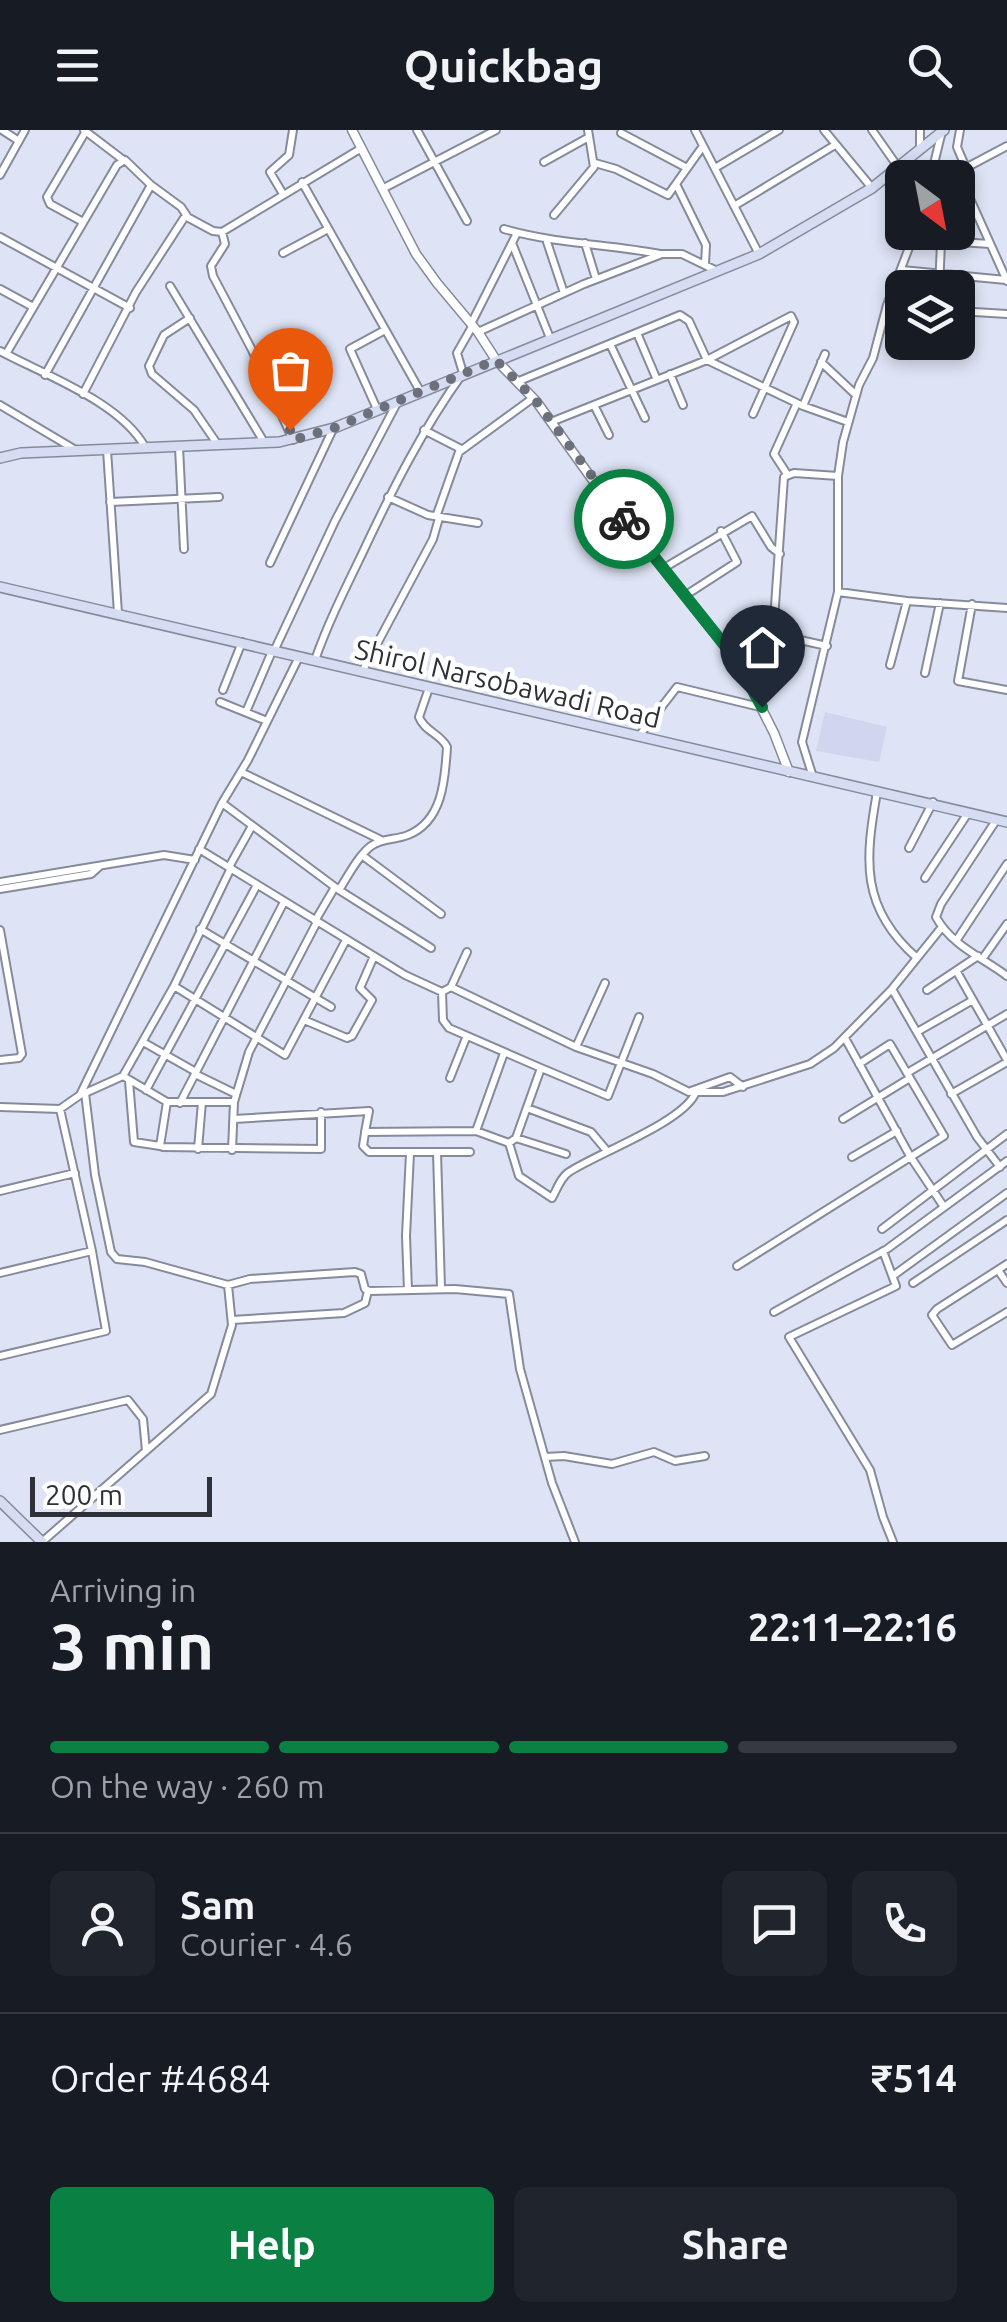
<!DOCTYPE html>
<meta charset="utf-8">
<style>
:root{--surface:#171b24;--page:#20242c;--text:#f1f3f6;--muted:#9ea1a6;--line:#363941;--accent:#0b8043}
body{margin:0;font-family:Ubuntu,sans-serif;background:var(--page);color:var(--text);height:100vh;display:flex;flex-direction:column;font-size:38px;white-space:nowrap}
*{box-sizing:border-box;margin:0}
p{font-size:32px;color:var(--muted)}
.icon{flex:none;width:55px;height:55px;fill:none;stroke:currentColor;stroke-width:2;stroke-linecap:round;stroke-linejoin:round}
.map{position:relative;height:1412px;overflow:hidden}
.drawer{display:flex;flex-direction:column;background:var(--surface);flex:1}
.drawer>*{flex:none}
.needle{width:65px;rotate:148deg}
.fabs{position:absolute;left:885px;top:30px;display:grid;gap:20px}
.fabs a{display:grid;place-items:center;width:90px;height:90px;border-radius:15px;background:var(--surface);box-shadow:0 5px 15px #0003;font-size:50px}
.scale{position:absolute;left:30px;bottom:25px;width:182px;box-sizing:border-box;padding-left:10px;border:5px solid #2f3138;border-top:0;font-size:28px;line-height:35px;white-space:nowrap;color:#2f3138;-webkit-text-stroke:8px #fff;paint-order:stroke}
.pin{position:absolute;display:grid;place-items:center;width:85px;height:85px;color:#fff;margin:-102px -42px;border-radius:50% 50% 50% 0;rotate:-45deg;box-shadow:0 0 10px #0007}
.pin .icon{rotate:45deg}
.courier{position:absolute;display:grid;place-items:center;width:100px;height:100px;margin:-50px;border:8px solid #0b8043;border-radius:50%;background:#fff;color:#222;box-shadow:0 2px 12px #0007}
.overview em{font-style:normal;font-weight:700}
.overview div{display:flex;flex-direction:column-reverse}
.overview{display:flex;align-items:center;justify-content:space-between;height:170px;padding:0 50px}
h1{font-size:65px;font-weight:700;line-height:75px}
.bar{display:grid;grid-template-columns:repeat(4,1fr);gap:15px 10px;align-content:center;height:120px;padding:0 50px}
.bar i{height:12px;border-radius:8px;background:var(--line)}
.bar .active{background:var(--accent)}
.bar p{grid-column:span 4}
.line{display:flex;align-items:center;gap:25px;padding:0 50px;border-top:2px solid var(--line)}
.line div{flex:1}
.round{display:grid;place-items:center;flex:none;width:105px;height:105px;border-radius:15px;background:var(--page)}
.action{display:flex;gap:20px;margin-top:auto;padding:20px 50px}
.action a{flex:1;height:115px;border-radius:15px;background:var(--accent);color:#fff;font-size:40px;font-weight:700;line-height:115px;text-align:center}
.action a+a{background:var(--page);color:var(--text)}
header{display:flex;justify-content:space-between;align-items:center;height:130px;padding:0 50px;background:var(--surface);font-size:45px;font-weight:700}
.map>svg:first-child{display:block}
.built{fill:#cfd6ee}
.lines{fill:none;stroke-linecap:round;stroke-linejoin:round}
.minor-casing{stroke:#868b9b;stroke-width:10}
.tertiary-casing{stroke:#868b9b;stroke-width:11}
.secondary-casing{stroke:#868b9b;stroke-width:12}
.minor{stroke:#fff;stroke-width:6}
.tertiary{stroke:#fff;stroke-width:8}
.secondary{stroke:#d6dcf2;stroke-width:9}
.done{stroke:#6c707a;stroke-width:10;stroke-dasharray:0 18}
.route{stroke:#0b8043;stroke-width:12}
.labels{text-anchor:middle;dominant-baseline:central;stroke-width:9;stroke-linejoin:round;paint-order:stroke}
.street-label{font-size:28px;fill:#2f3138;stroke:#fff}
</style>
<header><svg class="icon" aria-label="menu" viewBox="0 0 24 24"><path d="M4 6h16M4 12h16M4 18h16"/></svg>Quickbag<svg class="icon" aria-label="search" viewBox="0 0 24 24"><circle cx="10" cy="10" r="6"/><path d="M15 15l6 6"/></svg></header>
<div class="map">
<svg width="1007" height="1412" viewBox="0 0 1007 1412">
<rect width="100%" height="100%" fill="#dee4f5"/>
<path class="built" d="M825 582 887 597 879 632 816 621Z"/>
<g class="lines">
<g class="minor-casing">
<path id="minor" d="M2 0 19 11
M84 0 122 29
M417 0 467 91
M695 0 759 124
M824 0 872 58
M872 0 898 37
M960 0 957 17 966 38
M621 3 687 38
M920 19V0
M544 32 589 7
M595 33 616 39 668 65 703 16
M715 38 779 0
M958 42 1007 151
M0 45 25 0
M931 45 958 42 1007 16
M931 46 942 1
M302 52 420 261
M151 55 181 77 187 86
M677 56 706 115 705 134
M382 59 496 0
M283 64 270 42 289 25 293 0
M734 76 835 15
M554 85 594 37 588 0
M83 92 50 74 47 67 86 1
M504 99C556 114 608 114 660 124
M222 102 225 114 211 136 213 146 252 220 293 310
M0 107 130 178
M913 109 990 114
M547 112 564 163
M512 113 550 208
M585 113 596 149
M283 123 328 99
M902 140 1006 150
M170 156 264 312
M939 158 941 113
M0 159 33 177
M887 175 902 177
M958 181 1007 184
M190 188 164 205 149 236 152 244 194 280 218 315
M471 194 517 103
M478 202 584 154 662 124H682L715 140
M637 203 657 250
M610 214 645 288
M0 221C45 245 120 272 145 317
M6 224 117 35 125 30 151 55 45 245
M821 232 856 265
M670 244 683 275
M519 251 680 185 689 191 707 230 791 186 794 192 753 284
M83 264 136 162 184 88 187 87 213 101 222 102 360 19
M0 275 74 319
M594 275 609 305
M803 276 825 224
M377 279 350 219 385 200
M551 292 707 230 803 276 848 292
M424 300 461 319
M179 317 184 419
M107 320 118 483
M787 344 774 324 797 273
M388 367 428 385 478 393
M110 372 219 367
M436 387 459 322 533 268
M270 433 333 299
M664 438 752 386 771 417 780 424
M838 462 907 471 1007 478
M686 465 737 432 721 401
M972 474 958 551 1007 560
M773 504 784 347 794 343 838 346
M724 514 773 504 827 516
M275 519 335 391 398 271
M315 530C328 493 345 459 362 424 392 360 422 300 463 243L457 223 473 195
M890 535 907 471
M362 542 433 409 439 388
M925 543 940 473
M223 560 242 512
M220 572 267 591
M246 582 273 519
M639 606 677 557 760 577
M241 642 381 710
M813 647 802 612 838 462V346L843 312 859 255 873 228 887 175 915 102
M877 662C865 730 860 778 917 828
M222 673 339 760 431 818
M997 689 941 774 936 787C951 815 983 828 1007 846
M909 718 933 672
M199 719 405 845 442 862 451 857 576 917 653 944 689 962H723L810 934 834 918 892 859 942 797
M363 726 441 784
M229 737 252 696
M925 748 968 683
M0 752 164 725 195 730
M0 759 91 744 100 736
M339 760C348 746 358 726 371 716 382 708 396 710 408 705 443 691 445 649 447 617 441 604 424 601 419 587L429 558
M315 791 335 757
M200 799 331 877
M0 800 22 924 19 928 0 930
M956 811 1007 734
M983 828 1007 794
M957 842 1007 930
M174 856 285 925 346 810
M451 857 467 822
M892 859 977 1007 1000 1037
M927 860 978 826
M442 862 443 890 449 898 541 938
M639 887 608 966 541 938 516 1008 509 1013 519 1046 552 1068C557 1059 561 1047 569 1042 598 1023 681 993 695 964
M304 890 347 908 352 906 372 870 360 858 374 826
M917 902 973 870
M845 908 910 1026 944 1077
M143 912 196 942
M576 917 605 853
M907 943 1007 884
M195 944 236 964
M123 946 167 972H234
M450 948 466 908
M129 951 134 1012 160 1016
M146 960 257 755
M691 961 730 947 743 957
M85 963 95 1045 111 1122 117 1129 145 1132 228 1155 250 1149 355 1142 361 1144 365 1159 370 1161 455 1159 509 1164 520 1239 552 1353 575 1412
M83 964 123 946 174 856 231 738
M951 964 1007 932
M167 972 160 1016 163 1017 321 1019V982
M180 973 284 772
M0 977 60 979 80 965 222 673 248 630 299 527
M527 978 591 1002 607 1021
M234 989 369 981 365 1002 476 1001 509 1013
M843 989 910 948
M476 1001 504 923
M365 1003 363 1016 369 1022H470
M516 1008 566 1024
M198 1019 202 972
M232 1020 234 972 249 922 317 792
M437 1022 441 1158
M852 1027 897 1001
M0 1061 75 1043
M882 1099 1007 1004
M883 1121 896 1156 789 1207 870 1340 883 1387 893 1412
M1007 1134 937 1179 932 1185 952 1215 1007 1182
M737 1136 944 1006 890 914 859 934
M998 1140 1007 1153
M0 1143 92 1121
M894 1145 1007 1063
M913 1153 1007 1090
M408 1160 406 1106 410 1023
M774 1182 887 1119 1007 1031
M232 1190 344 1183 365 1173 368 1161
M0 1226 106 1201 92 1121 60 979
M0 1300 128 1270 143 1289 146 1321
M545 1327 564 1326 612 1334 654 1322 675 1331 705 1326
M42 1412 211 1264 232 1195 228 1155"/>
</g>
<g class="tertiary-casing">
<path id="tertiary" d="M352 0 416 124 437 153 478 202 496 230 536 271 592 349 738 532 774 603 789 642"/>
</g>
<g class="secondary-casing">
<path id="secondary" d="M0 328 21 323 279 312 334 298 759 124 872 58 944 0
M0 457 1007 692
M0 1371 42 1412"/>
</g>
<use href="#minor" class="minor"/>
<use href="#tertiary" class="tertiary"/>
<use href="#secondary" class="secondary"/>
</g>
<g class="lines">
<path class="done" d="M290 300 293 310 334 298 496 230 536 271 624 389"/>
<path class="route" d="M624 389 738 532 762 577"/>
</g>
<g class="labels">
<g class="street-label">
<text transform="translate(508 553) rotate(13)">Shirol Narsobawadi Road</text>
</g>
</g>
</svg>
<div class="fabs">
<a><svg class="needle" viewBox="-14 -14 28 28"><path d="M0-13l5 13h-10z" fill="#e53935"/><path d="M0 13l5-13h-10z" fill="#9ea1a6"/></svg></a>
<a><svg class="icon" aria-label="layers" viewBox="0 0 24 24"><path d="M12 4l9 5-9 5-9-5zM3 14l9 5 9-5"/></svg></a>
</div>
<div class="scale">200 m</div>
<div class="pin" style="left:290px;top:300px;background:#ea580c"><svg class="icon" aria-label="bag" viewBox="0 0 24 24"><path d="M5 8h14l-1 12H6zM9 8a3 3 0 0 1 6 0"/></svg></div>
<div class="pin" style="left:762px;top:577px;background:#1f2937"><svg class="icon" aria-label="home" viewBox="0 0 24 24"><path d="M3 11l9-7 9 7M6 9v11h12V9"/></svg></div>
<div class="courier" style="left:624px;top:389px"><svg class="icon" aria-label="bike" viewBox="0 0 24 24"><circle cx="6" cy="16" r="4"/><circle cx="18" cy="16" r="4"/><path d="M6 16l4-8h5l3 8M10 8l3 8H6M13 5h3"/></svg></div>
</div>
<section class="drawer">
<div class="overview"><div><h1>3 min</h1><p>Arriving in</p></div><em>22:11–22:16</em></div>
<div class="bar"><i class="active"></i><i class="active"></i><i class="active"></i><i></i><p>On the way · 260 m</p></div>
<div class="line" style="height:180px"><a class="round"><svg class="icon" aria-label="person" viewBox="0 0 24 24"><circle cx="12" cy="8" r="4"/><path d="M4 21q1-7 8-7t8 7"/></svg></a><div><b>Sam</b><p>Courier · 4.6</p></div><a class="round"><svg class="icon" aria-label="chat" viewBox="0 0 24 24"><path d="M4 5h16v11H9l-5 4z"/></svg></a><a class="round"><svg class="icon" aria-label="phone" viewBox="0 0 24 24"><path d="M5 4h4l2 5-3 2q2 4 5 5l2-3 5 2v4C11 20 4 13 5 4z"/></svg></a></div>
<div class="line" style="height:130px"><div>Order #4684</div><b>₹514</b></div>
<div class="action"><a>Help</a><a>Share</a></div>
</section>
